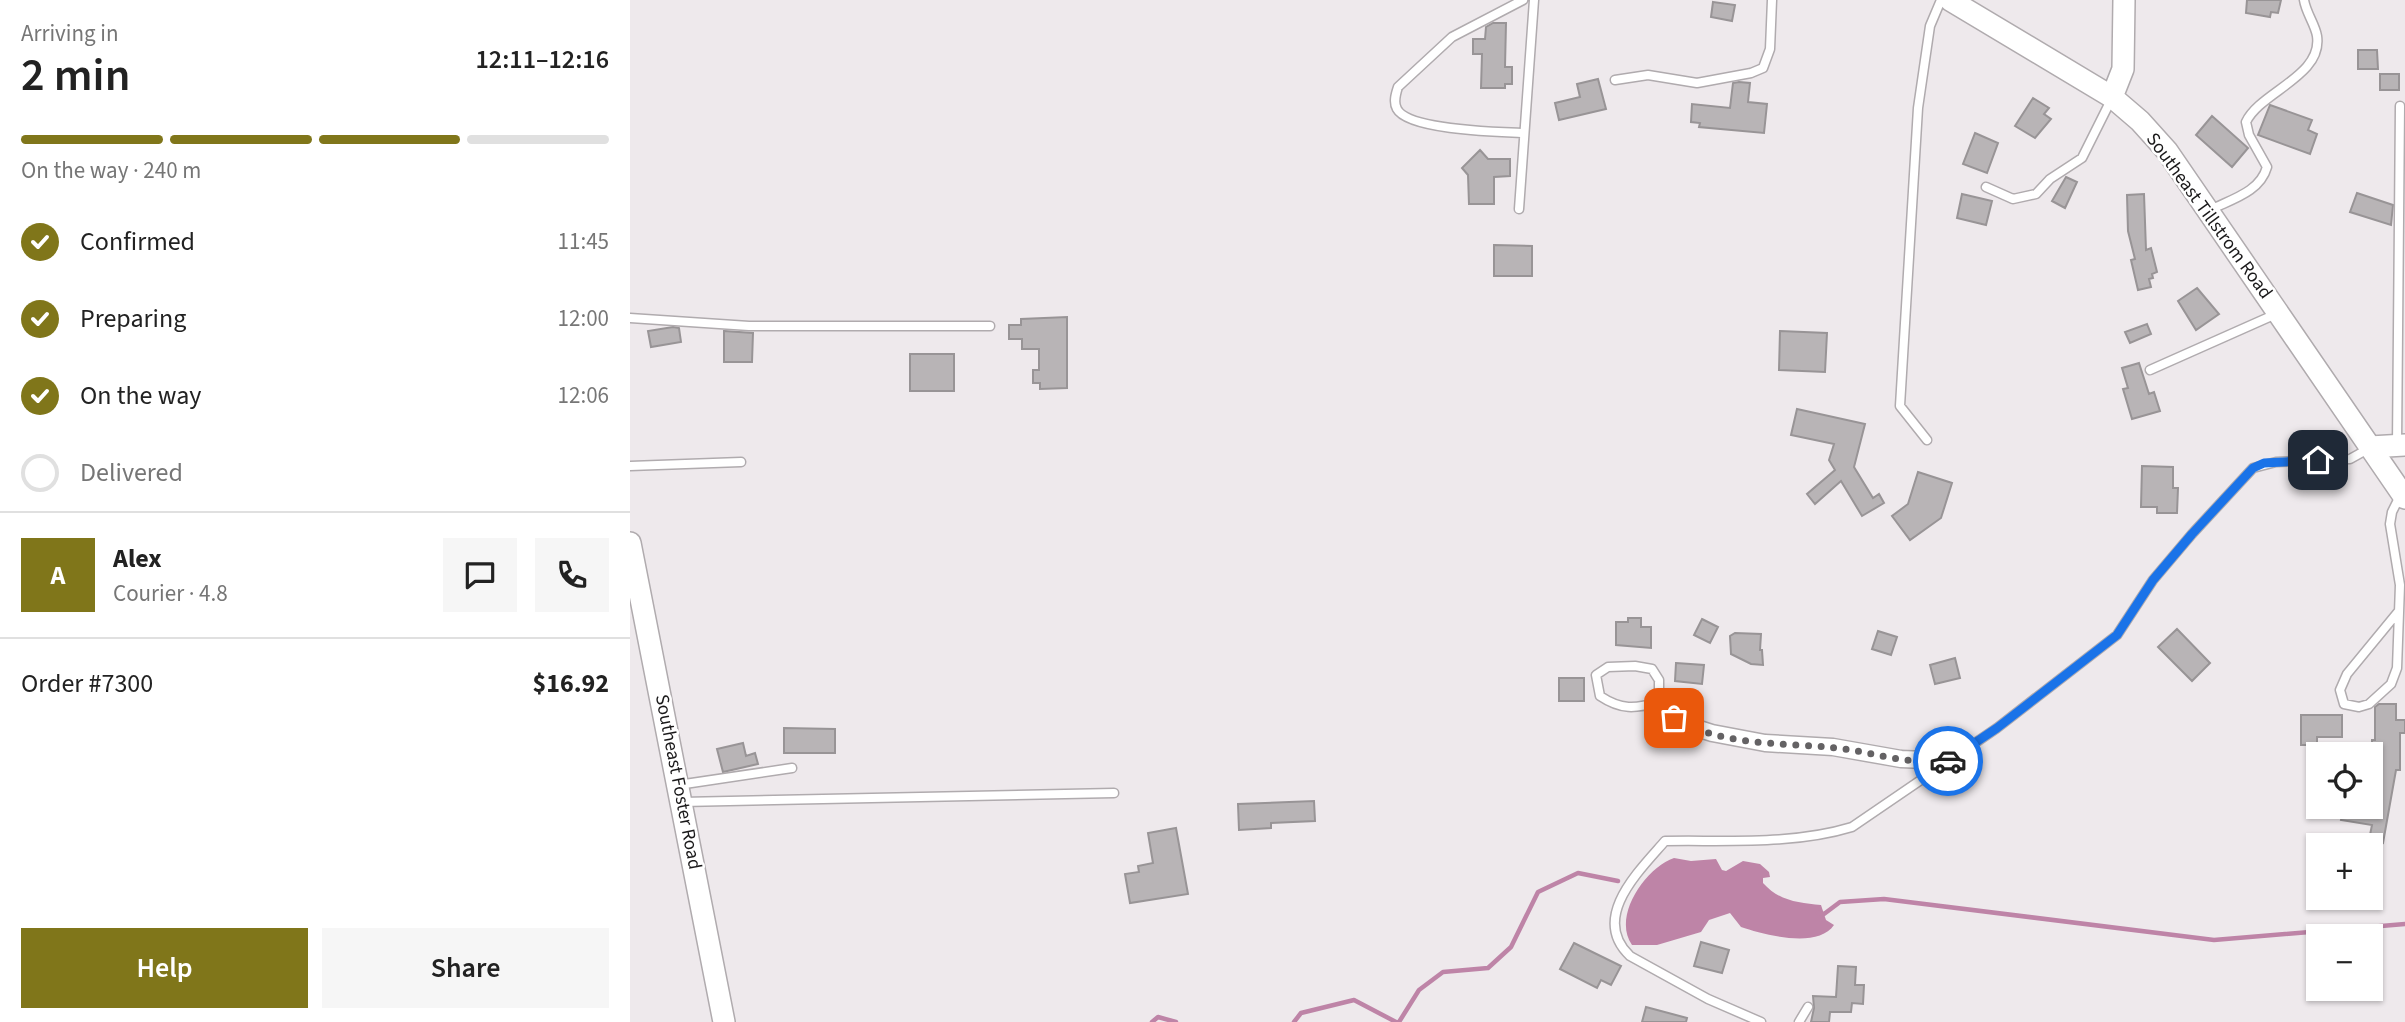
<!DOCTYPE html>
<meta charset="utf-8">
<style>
:root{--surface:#fff;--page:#f6f6f6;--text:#222;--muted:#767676;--line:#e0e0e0;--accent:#80761a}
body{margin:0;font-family:"Source Sans 3",sans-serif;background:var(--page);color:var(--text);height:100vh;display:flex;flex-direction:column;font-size:26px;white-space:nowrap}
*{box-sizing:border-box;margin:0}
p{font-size:23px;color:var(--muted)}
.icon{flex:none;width:38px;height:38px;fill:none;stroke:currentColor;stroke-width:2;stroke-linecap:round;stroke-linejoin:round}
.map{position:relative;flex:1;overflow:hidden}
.side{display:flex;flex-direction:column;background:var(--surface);width:630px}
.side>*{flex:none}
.tools{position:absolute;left:1676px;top:742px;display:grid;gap:14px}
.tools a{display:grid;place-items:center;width:77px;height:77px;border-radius:0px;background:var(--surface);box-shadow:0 2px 5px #0004;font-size:35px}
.pin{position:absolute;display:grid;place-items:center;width:60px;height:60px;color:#fff;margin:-30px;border-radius:14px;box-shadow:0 4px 10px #0006}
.courier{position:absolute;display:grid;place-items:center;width:70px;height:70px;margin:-35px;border:5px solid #1a73e8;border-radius:50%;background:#fff;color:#222;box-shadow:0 2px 9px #0007}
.overview em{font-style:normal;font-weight:600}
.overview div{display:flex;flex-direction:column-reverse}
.overview{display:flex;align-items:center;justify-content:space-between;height:119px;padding:0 21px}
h1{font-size:46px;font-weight:600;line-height:52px}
.bar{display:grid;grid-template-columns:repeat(4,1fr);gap:10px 7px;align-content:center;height:84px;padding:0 21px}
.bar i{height:9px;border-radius:5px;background:var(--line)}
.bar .active{background:var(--accent)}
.bar p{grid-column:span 4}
.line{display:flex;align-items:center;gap:18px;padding:0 21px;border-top:2px solid var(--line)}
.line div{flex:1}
.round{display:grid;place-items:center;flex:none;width:74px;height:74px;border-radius:0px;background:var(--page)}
ol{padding:0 21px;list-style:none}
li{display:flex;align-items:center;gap:21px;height:77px}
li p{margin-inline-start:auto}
li .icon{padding:7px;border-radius:50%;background:var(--accent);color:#fff;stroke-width:4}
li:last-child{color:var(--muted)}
li i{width:38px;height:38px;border:4px solid var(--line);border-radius:50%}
.cta{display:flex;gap:14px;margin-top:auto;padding:14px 21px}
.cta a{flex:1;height:80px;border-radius:0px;background:var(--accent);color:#fff;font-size:28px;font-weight:600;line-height:80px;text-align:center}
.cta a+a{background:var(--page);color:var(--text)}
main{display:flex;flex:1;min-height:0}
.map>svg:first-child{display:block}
.water{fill:#be84a7}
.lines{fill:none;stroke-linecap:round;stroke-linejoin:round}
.stream{stroke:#be84a7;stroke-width:4.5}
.building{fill:#b8b4b6;stroke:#989496;stroke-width:2}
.lane-casing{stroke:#b0abae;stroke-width:11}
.street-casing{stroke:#b0abae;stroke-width:19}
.secondary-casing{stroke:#b0abae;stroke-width:24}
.lane{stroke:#fff;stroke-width:8}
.street{stroke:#fff;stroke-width:16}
.secondary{stroke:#fff;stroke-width:21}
.done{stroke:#646264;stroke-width:7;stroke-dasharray:0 12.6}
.route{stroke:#1a73e8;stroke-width:9}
.labels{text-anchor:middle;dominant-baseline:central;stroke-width:5;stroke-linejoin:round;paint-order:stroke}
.street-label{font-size:19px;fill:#1a191a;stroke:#fff}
</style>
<main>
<section class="side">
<div class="overview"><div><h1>2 min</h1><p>Arriving in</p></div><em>12:11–12:16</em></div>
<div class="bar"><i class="active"></i><i class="active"></i><i class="active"></i><i></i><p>On the way · 240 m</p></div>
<ol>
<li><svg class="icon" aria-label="check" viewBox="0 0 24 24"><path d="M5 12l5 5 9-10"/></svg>Confirmed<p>11:45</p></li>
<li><svg class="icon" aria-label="check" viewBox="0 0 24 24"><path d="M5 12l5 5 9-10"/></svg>Preparing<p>12:00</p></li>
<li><svg class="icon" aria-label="check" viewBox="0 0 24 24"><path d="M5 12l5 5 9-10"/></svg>On the way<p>12:06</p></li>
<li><i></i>Delivered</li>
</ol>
<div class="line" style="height:126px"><b class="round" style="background:var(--accent);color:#fff">A</b><div><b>Alex</b><p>Courier · 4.8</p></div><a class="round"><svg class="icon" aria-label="chat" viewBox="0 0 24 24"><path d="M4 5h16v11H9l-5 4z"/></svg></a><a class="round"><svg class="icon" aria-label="phone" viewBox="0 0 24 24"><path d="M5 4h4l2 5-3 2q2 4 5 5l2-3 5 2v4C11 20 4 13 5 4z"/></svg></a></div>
<div class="line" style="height:91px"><div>Order #7300</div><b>$16.92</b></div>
<div class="cta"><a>Help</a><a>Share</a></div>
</section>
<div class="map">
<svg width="1775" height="1022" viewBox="0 0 1775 1022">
<rect width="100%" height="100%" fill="#eee9ec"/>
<path class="water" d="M1044 858 1061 861 1086 859 1092 870 1096 871 1113 861 1130 864 1139 872 1140 877 1133 878V883C1149 901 1169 903 1191 905L1196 920 1204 925C1188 949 1135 935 1111 927L1100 913 1079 920 1071 932 1027 945H1002C982 917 1015 868 1044 858Z"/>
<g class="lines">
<path class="stream" d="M1188 913 1194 914 1210 902 1254 899 1584 940 1775 924
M522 1022 528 1017 546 1022
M664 1022 671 1013 724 1000 766 1022
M769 1022 789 990 813 972 858 968 881 947 908 892 948 873 988 881"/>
</g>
<path class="building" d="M1617 0H1651L1648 13 1641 12 1640 17 1616 13Z
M1083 2 1105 5 1102 21 1081 17Z
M863 23H876L875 67H882V84H875V88H851L852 54H843V39H855L856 27Z
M1728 50H1747L1748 69H1728Z
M1750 74H1769V90H1750Z
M968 79 976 109 929 120 925 103 950 97 947 84Z
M1109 82 1120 83 1118 102 1137 104 1134 133 1069 127 1070 123 1061 122 1062 104 1100 108 1103 83Z
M1403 98 1419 108 1414 114 1421 119 1405 138 1385 126Z
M1640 105 1682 120 1678 130 1687 134 1680 154 1628 135Z
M1582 116 1618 148 1602 167 1566 135Z
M1345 133 1368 143 1357 173 1333 164Z
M850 150 858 159H880V176L864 177V204H839L838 175 832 168Z
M1436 177 1447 182 1435 208 1422 201Z
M1727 193 1763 205 1761 225 1720 212Z
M1332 194 1362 201 1356 225 1327 218Z
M1514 194 1516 250 1521 248 1527 272 1522 274 1523 278 1519 279 1521 287 1508 290 1501 260 1505 259 1498 231 1497 195Z
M864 245 902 246V276H864Z
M1567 288 1589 314 1566 330 1548 301Z
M437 317V388L410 389V383H403V370H409V349H392V339H379V325H391V319Z
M1517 324 1521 334 1500 343 1495 332Z
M43 327 49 328 51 342 21 347 18 331Z
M94 331 123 333 122 362H94Z
M1150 331 1197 333 1195 372 1149 370Z
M280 354H324V391H280Z
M1509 363 1519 394 1524 392 1530 411 1502 419 1493 389 1498 388 1492 368Z
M1167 409 1235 424 1224 467 1243 498 1249 494 1254 503 1232 516 1211 481 1185 504 1177 494 1205 470 1199 460 1204 444 1161 435Z
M1512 466 1543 467V488H1548L1547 513H1527V507H1511Z
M1288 472 1322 483 1311 518 1280 540 1262 516 1278 504Z
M998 618H1011V627H1021V648L986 645V622H998Z
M1072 619 1088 627 1080 643 1064 635Z
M1547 629 1580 663 1562 681 1528 647Z
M1248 631 1267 637 1261 655 1242 649Z
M1105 633 1131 634 1130 650H1132L1133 665 1121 664 1101 654 1100 636Z
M1325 658 1330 678 1305 684 1300 665Z
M1046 663 1074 665 1072 684 1045 681Z
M929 678H954V701H929Z
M1749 704H1766V720H1775V733H1770V770H1766L1753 843 1739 840 1742 825 1711 820 1714 807H1741L1742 740H1745V707Z
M1671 715H1712V737H1687V745H1671Z
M154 728 205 729V753H154Z
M113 743 116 756 125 753 128 764 93 772 87 749Z
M684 801 685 821 641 823V828L609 830 608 804Z
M546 828 558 894 500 903 495 874 509 872 508 866 523 863 518 833Z
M1071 942 1099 950 1092 973 1064 966Z
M944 943 991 966 981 985 971 980 967 988 930 969Z
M1208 966 1226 967 1225 985H1234L1233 1004 1222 1003 1221 1012H1200L1199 1022H1181L1184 1008 1183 996 1206 997Z
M1016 1007 1057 1018 1056 1022H1012Z"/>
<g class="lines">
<g class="lane-casing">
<path id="lane" d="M893 0 822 37 768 87C766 93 763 102 767 109 778 130 869 132 893 133
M985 80 1018 75 1067 83 1121 73 1133 68 1140 49 1142 0
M1356 187 1383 199 1406 194 1420 179 1452 158 1482 98
M889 209 904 0
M1580 210C1602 199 1630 192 1637 167L1619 135 1616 122C1630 92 1693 76 1687 36 1685 24 1676 13 1674 0
M0 318 119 326H360
M1520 370 1646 314
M1297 440 1270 406 1288 108 1300 26 1311 0
M1767 445 1770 106
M0 466 111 462
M1768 612 1717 674 1710 690 1714 704 1729 707 1739 704 1761 684 1767 668 1770 585 1760 524 1762 512 1770 496
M1005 666 1022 669 1029 680V702C1005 709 991 710 970 696L966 675 978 667Z
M48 785 162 768
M52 802 484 793
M1131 1022 1078 999 1000 956C960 918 1008 872 1035 841 1097 840 1163 845 1222 827L1367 728 1487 635 1523 580 1562 534 1623 468 1646 462 1720 459 1738 449
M1169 1022 1178 1007"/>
</g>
<g class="street-casing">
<path id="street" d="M1029 702 1044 717 1057 725 1082 733 1135 743 1203 747 1271 759 1319 761"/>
</g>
<g class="secondary-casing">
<path id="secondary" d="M1320 0 1482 97 1510 121 1537 151 1775 498
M1482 97 1493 69 1494 0
M1740 447 1775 445
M0 543 94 1022"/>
</g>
<use href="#lane" class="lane"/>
<use href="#street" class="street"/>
<use href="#secondary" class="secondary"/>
</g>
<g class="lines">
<path class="done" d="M1044 718C1092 747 1153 742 1206 748 1228 750 1248 756 1269 759 1285 762 1302 760 1318 761"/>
<path class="route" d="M1318 761 1367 728 1487 635 1523 580 1562 534 1623 468 1634 463 1688 460"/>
</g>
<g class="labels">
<g class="street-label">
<text transform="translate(1579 216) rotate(54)">Southeast Tillstrom Road</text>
<text transform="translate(48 782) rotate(79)">Southeast Foster Road</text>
</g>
</g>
</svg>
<div class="tools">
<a><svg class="icon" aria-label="locate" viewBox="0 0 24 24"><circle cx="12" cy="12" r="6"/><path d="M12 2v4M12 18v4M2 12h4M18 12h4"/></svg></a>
<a>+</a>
<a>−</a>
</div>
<div class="pin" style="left:1044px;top:718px;background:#ea580c"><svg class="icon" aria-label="bag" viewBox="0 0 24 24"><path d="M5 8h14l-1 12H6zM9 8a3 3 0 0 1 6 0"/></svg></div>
<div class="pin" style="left:1688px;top:460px;background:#1f2937"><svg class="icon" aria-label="home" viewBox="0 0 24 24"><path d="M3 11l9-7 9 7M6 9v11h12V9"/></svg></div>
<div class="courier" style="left:1318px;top:761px"><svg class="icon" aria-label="car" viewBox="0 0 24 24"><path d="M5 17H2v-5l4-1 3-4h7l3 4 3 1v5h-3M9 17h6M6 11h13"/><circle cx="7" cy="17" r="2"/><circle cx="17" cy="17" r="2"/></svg></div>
</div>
</main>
